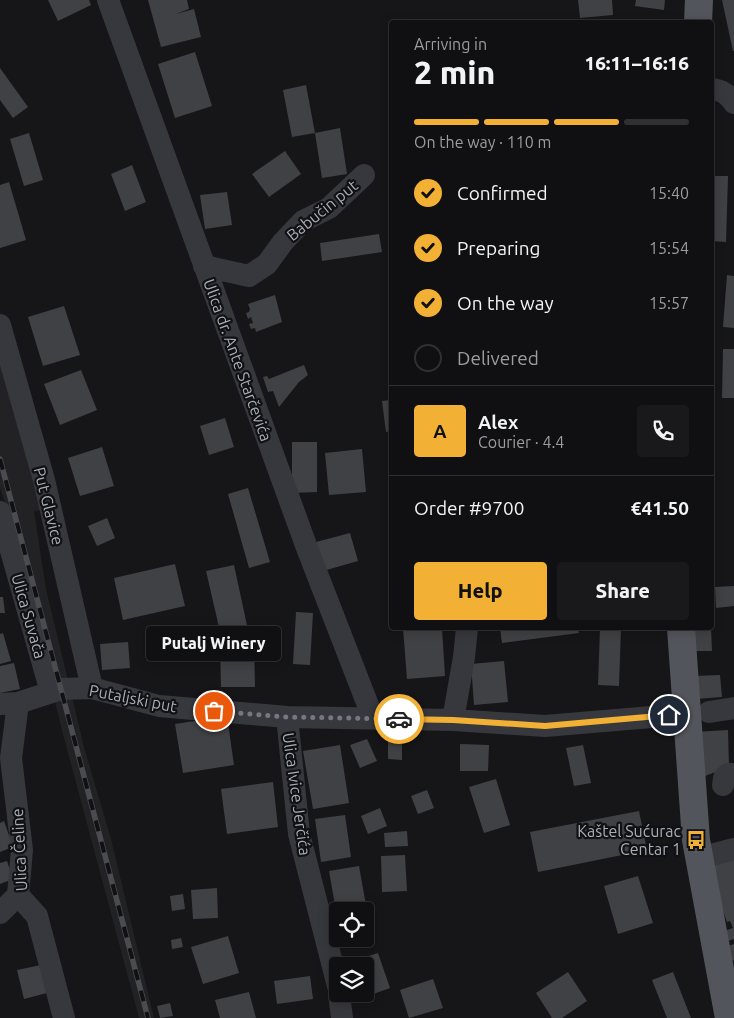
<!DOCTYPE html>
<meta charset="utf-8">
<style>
:root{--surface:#101012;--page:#19191b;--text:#f1f3f6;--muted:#9c9d9f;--line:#303032;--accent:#f2b134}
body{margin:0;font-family:Ubuntu,sans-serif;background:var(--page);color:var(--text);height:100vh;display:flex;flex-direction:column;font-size:19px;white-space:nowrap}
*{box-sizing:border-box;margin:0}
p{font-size:16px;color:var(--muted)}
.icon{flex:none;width:28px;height:28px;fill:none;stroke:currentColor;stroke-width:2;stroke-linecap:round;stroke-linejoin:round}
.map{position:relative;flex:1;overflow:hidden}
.panel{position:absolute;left:389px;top:20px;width:325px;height:610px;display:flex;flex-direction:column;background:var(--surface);border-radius:5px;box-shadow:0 2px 12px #0003,0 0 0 1px var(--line)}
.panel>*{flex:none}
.fabs{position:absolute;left:329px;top:902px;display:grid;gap:10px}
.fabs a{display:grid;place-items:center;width:45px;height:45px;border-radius:5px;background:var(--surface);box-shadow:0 2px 12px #0003,0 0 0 1px var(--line);font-size:25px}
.pin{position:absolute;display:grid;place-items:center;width:42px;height:42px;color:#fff;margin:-21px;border:2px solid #fff;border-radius:50%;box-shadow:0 1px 5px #0007}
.courier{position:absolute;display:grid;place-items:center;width:50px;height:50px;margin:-25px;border:4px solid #f2b134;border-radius:50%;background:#fff;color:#222;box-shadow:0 1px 6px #0007}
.bubble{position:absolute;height:35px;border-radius:5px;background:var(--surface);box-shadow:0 2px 12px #0003,0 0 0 1px var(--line);font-size:16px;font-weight:800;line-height:35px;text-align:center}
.headline em{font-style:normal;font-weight:800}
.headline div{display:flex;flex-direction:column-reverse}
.headline{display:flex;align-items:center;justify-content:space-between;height:85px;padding:0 25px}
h1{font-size:32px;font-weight:800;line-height:38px}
.bar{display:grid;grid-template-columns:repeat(4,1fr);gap:8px 5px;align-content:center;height:60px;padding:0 25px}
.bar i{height:6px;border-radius:4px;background:var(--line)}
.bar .selected{background:var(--accent)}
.bar p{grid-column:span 4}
.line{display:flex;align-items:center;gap:12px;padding:0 25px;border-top:1px solid var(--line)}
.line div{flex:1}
.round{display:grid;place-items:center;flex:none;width:52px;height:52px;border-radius:5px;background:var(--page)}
ol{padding:0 25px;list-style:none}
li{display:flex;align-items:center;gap:15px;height:55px}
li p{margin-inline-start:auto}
li .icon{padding:5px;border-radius:50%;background:var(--accent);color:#111;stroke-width:4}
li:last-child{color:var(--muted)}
li i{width:28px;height:28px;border:2px solid var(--line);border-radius:50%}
.primary-button{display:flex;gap:10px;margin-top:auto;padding:10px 25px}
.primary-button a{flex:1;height:58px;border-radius:5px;background:var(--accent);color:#111;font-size:20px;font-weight:800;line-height:58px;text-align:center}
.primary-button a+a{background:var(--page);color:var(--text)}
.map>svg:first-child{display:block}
.built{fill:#222225}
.building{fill:#404145}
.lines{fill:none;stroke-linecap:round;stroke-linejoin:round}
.minor{stroke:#37383d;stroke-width:22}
.major{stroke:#53555c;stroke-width:28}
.rail-casing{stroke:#4a4c52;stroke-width:5.5}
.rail{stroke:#111113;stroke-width:4;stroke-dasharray:11;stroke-linecap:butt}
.done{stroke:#757880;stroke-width:5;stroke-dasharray:0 9}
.route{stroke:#f2b134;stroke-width:6}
.labels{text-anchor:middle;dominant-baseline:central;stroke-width:4.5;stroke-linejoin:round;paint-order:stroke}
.street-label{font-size:16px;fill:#a8adb8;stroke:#111113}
.poi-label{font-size:16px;fill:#a8adb8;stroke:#111113;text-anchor:end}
</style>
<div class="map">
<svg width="734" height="1018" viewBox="0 0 734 1018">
<rect width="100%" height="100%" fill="#161618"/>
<path class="built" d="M0 350 45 510 34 511 46 589 84 747 111 839 154 1018H139L63 734 8 512 0 488Z"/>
<path class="building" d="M48 0H89L91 5 58 21Z
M148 0H187L189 9 176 14 194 9 201 37 161 47Z
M578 0H612L613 15 580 18Z
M636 0H665L664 10 635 6Z
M722 0H734V51H733Z
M195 52 212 106 175 118 158 64Z
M0 68 28 107 13 118 0 100Z
M306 85 315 133 292 137 283 90Z
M340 128 347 174 322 178 315 133Z
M29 133 43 180 24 186 10 139Z
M285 151 301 174 269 197 252 174Z
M132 165 146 202 125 211 111 174Z
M711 176H728L726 242 711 241Z
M9 182 26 240 0 248V185Z
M227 192 232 225 205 229 200 195Z
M379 234 382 252 322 261 320 243Z
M727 275 734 276V328L723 327Z
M275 295 282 322 256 332 255 328 251 329 249 324 253 323 251 317 248 319 246 313 249 312 250 309 248 304Z
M64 306 80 355 43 366 28 317Z
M723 349H734V398H722Z
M304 365 308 375 299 382 279 407 273 391 268 392 263 377 267 376 269 379Z
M81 370 97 410 60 425 44 384Z
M391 400V431L386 432 382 401Z
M225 418 234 447 209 455 200 426Z
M292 442H317V492L292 493Z
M102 447 114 486 80 496 68 458Z
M362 449 366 492 329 495 325 453Z
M248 488 270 562 249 568 228 494Z
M107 518 115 538 97 546 88 526Z
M350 533 358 561 323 571 316 542Z
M175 564 185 606 123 620 114 578Z
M234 565 248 630 221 636 206 571Z
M734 586V606L716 608 715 587Z
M0 597H3L5 613H0Z
M296 612 313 613 310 665 293 664Z
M403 628H442L445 676 407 679Z
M500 628H578L579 633 502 643Z
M600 628H621L619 686 598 685Z
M691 628H711L712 651H691Z
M3 633 11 661 0 664V634Z
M128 642 130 668 102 670 100 644Z
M254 644 255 687H221L220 645Z
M504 661 508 702 474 705 471 664Z
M14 663 20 689 0 693V666Z
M720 675 722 697 696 699 695 676Z
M227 716 234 765 183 773 175 724Z
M728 730 729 767 697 779 694 732Z
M367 739 377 761 360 768 350 745Z
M388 739 402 740V760L388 759Z
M460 744 489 745 488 771H460Z
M340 745 349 803 313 809 303 751Z
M583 745 591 783 574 786 566 748Z
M496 779 510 825 484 833 469 787Z
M273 782 278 827 227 834 221 789Z
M427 790 434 808 418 814 411 796Z
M380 808 387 826 368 834 361 816Z
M639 811 647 850 538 872 530 832Z
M345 815 351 857 321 862 315 819Z
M4 821 13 847 0 852V823Z
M407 831 408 846 385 847 384 833Z
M405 855 407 891 382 892 381 856Z
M734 859V939L728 941 724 931 733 928 730 921 727 922 708 867Z
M7 861 13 879 0 884V863Z
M359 866 372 939 342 944 341 939H365V911H336L329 871Z
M638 876 653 923 618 934 604 886Z
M217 888 218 918 193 919 191 890Z
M183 894 185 909 172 911 170 896Z
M228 936 239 973 203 984 191 947Z
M181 938 183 947 172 949 171 940Z
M734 944V960L729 962 724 947Z
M378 953 390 988 362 998 361 994H365V966H352L350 962Z
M41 965 47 993 24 999 17 970Z
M568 972 587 1001 562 1018H552L536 993Z
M673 972 691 1018H667L652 980Z
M310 976 313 999 277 1004 274 981Z
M433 979 443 1008 409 1018 400 990Z
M249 992 256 1018H220L215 1000Z
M170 1003 173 1016 160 1018 157 1006Z"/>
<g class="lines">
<path class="minor" d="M108 0 307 548 373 718
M711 89C722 90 728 94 734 103
M204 266 249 276 267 264 283 242 303 221 329 208 364 175
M0 325 44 480 92 688
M0 512 51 692
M18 703 11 758 22 850 18 895 37 916 64 1018
M0 704 18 703 61 689 92 688 159 706 287 717 453 720 545 726 687 714
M709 712 734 708
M287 717 299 834 338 986
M453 720 464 657 467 628
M723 785 724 778 728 774H734
M700 858 734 849
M0 913 18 895
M339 994 342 1018"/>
<path class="major" d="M698 22 699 0
M681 628 696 840 729 1018"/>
<g class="rail-casing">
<path id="rail" d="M0 459 148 1018"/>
</g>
<use href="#rail" class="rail"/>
</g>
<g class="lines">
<path class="done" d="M214 711 287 717 399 719"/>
<path class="route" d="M399 719 453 720 545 726 669 715"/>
</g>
<defs>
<g id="bus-bare" transform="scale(1.5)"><path d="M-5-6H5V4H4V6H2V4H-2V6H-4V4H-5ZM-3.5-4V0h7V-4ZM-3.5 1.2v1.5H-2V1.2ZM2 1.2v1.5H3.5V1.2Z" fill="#f2b134" stroke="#111113" stroke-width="2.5" paint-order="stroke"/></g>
</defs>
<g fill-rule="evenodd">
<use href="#bus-bare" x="696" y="840"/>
</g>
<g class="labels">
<g class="street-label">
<text transform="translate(322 210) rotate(-39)">Babučin put</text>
<text transform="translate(238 360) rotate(70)">Ulica dr. Ante Starčevića</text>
<text transform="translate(49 506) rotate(76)">Put Glavice</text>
<text transform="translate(29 616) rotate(74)">Ulica Suvača</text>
<text transform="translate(133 698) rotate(11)">Putaljski put</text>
<text transform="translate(297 794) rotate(82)">Ulica Ivice Jerčića</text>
<text transform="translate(19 850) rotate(-93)">Ulica Čeline</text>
</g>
<g class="poi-label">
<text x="681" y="831">Kaštel Sućurac<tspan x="681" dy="18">Centar 1</tspan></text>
</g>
</g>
</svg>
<div class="fabs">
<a><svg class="icon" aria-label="locate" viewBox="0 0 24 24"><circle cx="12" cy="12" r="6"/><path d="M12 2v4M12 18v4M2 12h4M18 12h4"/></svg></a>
<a><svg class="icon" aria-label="layers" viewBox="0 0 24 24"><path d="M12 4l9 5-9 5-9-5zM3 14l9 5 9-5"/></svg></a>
</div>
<div class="pin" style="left:214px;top:711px;background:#ea580c"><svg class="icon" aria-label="bag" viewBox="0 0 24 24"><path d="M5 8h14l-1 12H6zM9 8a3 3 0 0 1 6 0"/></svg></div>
<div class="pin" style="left:669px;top:715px;background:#1f2937"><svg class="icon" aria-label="home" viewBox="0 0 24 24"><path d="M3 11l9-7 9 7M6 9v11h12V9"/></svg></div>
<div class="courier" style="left:399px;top:719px"><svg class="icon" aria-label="car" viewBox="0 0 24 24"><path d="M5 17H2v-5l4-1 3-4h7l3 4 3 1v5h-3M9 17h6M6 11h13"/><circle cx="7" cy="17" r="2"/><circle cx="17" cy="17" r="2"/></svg></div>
<div class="bubble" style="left:146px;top:626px;width:135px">Putalj Winery</div>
<section class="panel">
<div class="headline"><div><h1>2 min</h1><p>Arriving in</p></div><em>16:11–16:16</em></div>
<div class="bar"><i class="selected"></i><i class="selected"></i><i class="selected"></i><i></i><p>On the way · 110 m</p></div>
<ol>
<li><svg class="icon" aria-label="check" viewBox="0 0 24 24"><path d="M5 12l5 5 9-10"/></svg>Confirmed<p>15:40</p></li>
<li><svg class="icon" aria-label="check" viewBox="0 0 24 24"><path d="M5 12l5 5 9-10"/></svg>Preparing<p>15:54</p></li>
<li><svg class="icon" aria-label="check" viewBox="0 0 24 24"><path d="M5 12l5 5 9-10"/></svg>On the way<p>15:57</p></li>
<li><i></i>Delivered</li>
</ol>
<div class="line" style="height:90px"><b class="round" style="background:var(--accent);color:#111">A</b><div><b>Alex</b><p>Courier · 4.4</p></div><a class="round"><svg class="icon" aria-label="phone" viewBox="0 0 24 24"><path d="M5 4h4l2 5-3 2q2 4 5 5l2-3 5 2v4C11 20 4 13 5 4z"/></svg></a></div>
<div class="line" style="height:65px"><div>Order #9700</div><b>€41.50</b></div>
<div class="primary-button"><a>Help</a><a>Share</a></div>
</section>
</div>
